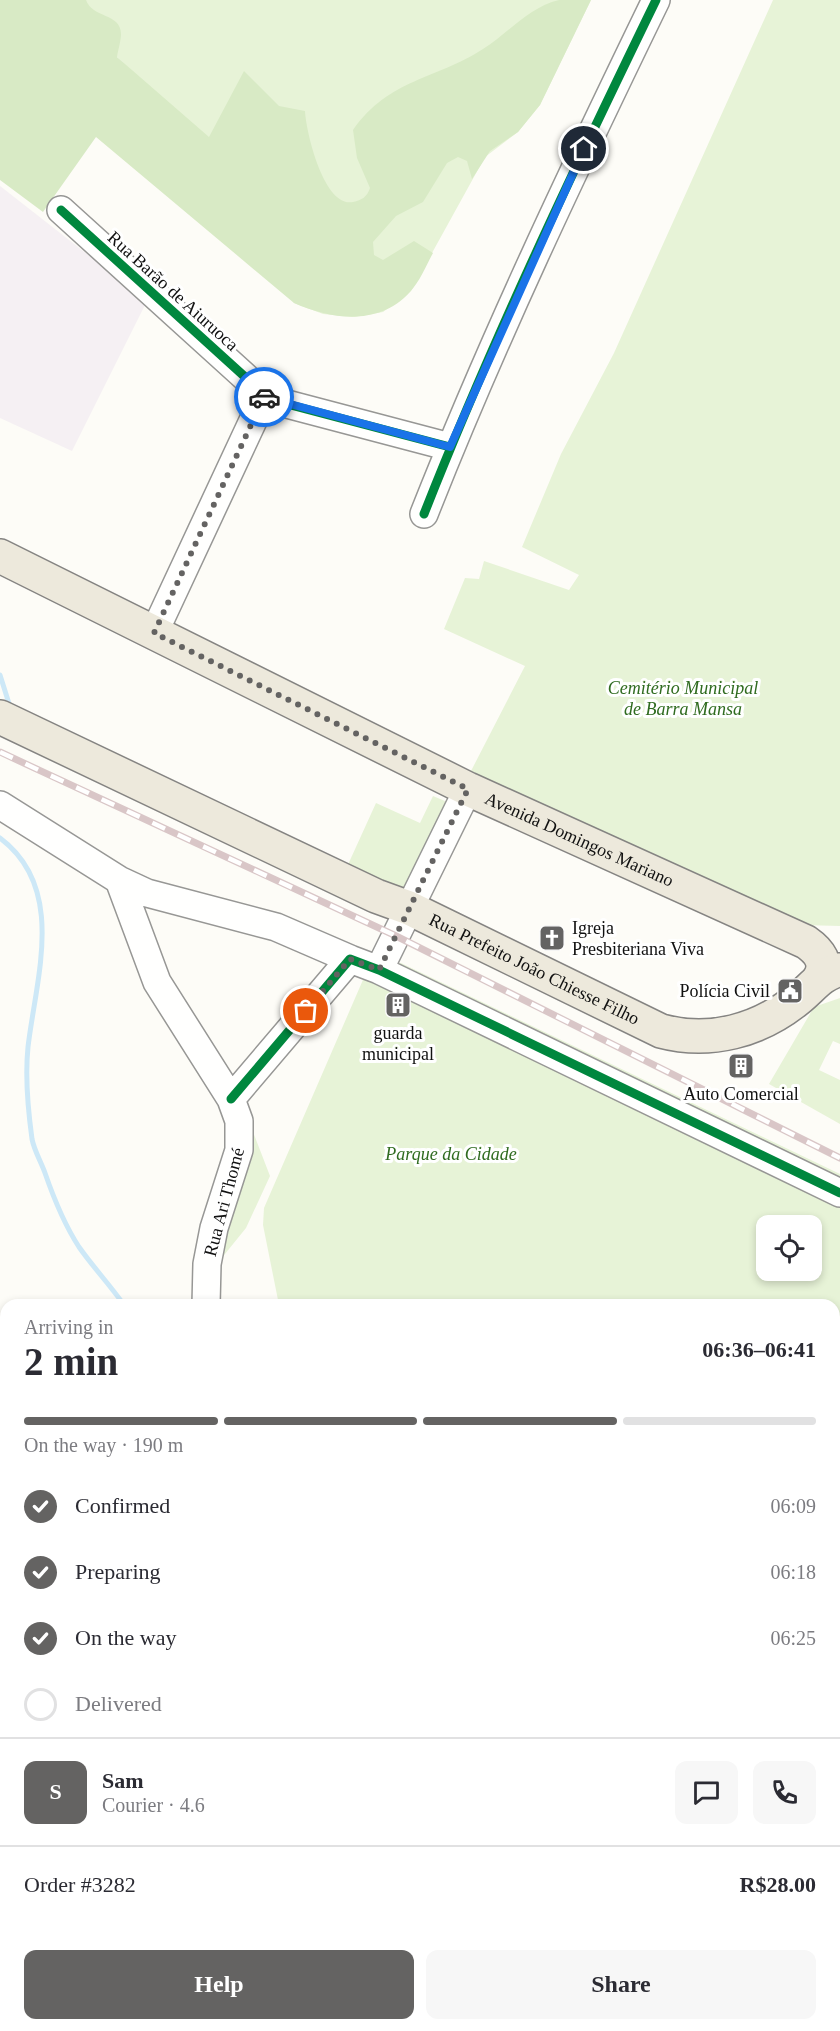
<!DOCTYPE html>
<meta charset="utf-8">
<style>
:root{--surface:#fff;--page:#f7f7f7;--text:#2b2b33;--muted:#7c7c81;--line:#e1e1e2;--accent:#646362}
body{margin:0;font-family:Georgia,serif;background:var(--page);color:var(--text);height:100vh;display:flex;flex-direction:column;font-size:22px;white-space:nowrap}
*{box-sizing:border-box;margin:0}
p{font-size:20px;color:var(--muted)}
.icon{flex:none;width:33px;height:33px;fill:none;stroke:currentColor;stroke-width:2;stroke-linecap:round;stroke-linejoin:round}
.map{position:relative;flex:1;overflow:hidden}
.details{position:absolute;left:0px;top:1299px;width:840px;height:732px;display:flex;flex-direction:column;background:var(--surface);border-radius:18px 18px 0 0;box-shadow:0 3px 9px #0003}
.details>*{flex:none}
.controls{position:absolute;left:756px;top:1215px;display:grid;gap:12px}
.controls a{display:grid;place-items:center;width:66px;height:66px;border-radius:12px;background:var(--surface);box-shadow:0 3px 9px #0003;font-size:30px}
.pin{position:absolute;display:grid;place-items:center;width:51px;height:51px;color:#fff;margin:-26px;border:3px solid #fff;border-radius:50%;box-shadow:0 2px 6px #0007}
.courier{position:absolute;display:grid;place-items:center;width:60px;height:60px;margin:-30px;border:4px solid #1a73e8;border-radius:50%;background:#fff;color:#222;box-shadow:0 2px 8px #0007}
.head em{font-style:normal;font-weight:700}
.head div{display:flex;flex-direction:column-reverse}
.head{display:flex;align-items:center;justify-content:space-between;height:102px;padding:0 24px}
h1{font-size:39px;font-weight:700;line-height:45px}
.bar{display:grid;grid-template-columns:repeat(4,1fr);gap:9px 6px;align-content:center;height:72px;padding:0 24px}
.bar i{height:8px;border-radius:4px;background:var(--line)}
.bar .current{background:var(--accent)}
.bar p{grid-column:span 4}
.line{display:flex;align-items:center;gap:15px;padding:0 24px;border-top:2px solid var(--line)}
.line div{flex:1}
.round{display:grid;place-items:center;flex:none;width:63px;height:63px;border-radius:12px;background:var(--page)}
ol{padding:0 24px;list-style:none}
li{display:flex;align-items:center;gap:18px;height:66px}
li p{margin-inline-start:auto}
li .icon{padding:6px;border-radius:50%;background:var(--accent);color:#fff;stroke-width:4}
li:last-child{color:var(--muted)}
li i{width:33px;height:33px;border:3px solid var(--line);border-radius:50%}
.cta{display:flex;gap:12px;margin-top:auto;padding:12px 24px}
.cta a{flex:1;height:69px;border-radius:12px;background:var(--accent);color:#fff;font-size:24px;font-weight:700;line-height:69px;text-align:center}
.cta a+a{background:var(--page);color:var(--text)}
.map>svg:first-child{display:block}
.industrial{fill:#f5f0f3}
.green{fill:#e7f3d7;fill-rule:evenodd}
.forest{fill:#d8eac5}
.water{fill:#cde8f7}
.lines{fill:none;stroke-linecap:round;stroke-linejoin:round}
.stream{stroke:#cde8f7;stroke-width:5}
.minor-casing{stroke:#979795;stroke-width:30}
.major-casing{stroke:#858482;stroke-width:36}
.minor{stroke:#fffffe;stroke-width:27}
.major{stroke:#ede9dc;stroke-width:33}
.rail-casing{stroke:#d9c6c7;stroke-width:7}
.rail{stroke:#fff;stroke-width:4.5;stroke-dasharray:14;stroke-linecap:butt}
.cycleway-casing{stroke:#fff;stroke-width:13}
.cycleway{stroke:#00873e;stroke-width:9}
.done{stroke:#646362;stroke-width:6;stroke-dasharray:0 10.8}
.route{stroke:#1a73e8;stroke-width:8}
.labels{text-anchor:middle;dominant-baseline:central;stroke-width:6;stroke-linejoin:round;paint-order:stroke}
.street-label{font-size:18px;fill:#111;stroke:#fff}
.park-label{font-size:18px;font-style:italic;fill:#2f6b1f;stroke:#fff}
.poi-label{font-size:18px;fill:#111;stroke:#fff}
</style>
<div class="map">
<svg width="840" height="2031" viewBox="0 0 840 2031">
<rect width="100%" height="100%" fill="#fdfcf7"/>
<path class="industrial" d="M0 186 147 301 72 451 0 418Z"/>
<path class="green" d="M58 0H591L540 105 518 132 485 157 411 291 383 312 355 317 323 314 294 303 232 158 136 75Z
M773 0H840V926L802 925 601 834 471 771 525 666 444 629 465 578 479 579 484 561 569 590 579 575 522 547 561 454 614 353Z
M433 796 452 804 404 908 341 880 376 803 420 823Z
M401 963 840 1174V2001L834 1998V1305H279L263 1225 264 1208 369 966ZM766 1226H812V1270H766Z
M840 998V1044L833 1041 819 1070 840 1080V1124L769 1084 814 1007Z
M242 1131 253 1132 270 1176 246 1228 212 1270Z"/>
<path class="forest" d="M0 0H86C92 18 121 13 121 34 121 41 118 50 117 57L209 137 244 71 279 106 305 111C306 132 324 208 353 202 362 200 367 197 370 188L357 158 353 130C390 78 435 80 483 49 507 34 529 7 559 0 569 0 581 0 591 0L540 105 518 132 490 151 472 179 467 161 458 157 447 163 423 202 396 216 373 242 374 255 383 260 414 241 433 253C426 266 420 281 410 292 379 326 332 320 294 303L96 137 43 212 0 180Z"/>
<path class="water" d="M0 1772H6V2025H826L840 2028V2031H0Z"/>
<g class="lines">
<path class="stream" d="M0 675 11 710
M0 838C67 888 36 978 28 1047 25 1076 28 1110 32 1139 34 1150 41 1162 45 1173 54 1199 64 1224 79 1247 93 1267 110 1285 124 1305
M0 1595 6 1588"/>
<g class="minor-casing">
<path id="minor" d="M61 210 265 395 283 403 450 447
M424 514C493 339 574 169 656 0
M154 633 265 395
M0 805 119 880 147 893 276 927 350 959
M119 880 157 982 231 1099 239 1121V1150L214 1228 207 1264 206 1305
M379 970 468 789
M231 1099 350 959 379 970 840 1193"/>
</g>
<g class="major-casing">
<g id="major">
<path id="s1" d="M0 556 468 789 806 942C819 951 829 963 819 979"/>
<path id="s2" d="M0 717 376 896 409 908 661 1031C710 1044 759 1031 798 999 812 988 820 975 838 970"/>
</g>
</g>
<use href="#minor" class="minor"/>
<use href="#major" class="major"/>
<g class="rail-casing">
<path id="rail" d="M0 752 394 935 840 1158"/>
</g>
<use href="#rail" class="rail"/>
<g class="cycleway-casing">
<path id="cycleway" d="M61 210 265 395 283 403 450 447
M424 514C493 339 574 169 656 0
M231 1099 350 959 379 970 840 1193"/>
</g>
<use href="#cycleway" class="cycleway"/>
</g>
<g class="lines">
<path class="done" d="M264 397 154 633 468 789 379 970 350 959 306 1011"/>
<path class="route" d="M264 397 450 447 584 149"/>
</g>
<defs>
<g id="church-square" transform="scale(1.35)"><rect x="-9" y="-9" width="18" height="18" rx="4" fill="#646362" stroke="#fff"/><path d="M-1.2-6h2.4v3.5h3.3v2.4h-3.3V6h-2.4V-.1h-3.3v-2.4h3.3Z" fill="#fff"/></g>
<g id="civic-square" transform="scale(1.35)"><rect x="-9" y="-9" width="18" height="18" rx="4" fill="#646362" stroke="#fff"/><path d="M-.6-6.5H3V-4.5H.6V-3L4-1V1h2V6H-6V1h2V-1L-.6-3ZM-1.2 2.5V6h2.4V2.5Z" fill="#fff"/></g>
<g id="building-square" transform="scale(1.35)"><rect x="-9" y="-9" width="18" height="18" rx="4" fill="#646362" stroke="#fff"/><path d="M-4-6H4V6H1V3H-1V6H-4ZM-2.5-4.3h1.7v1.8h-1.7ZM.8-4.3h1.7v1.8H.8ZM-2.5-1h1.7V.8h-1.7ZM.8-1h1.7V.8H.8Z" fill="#fff"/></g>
</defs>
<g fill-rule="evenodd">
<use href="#church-square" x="552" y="938"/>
<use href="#civic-square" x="790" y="991"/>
<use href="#building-square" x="398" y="1005"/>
<use href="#building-square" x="741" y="1066"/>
</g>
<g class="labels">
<g class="street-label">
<text transform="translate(173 291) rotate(42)">Rua Barão de Aiuruoca</text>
<text stroke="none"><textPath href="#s1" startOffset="645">Avenida Domingos Mariano</textPath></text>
<text stroke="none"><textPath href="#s2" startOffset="591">Rua Prefeito João Chiesse Filho</textPath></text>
<text transform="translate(224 1202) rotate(-75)">Rua Ari Thomé</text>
</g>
<g class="park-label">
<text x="683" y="688">Cemitério Municipal<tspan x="683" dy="21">de Barra Mansa</tspan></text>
<text x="451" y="1154">Parque da Cidade</text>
</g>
<g class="poi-label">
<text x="572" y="928" text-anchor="start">Igreja<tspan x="572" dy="21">Presbiteriana Viva</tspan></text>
<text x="770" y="991" text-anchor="end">Polícia Civil</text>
<text x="398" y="1033">guarda<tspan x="398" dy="21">municipal</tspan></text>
<text x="741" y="1094">Auto Comercial</text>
</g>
</g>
</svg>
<div class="controls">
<a><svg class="icon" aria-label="locate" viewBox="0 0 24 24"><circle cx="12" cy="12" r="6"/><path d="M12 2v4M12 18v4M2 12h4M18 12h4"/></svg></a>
</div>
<div class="pin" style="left:306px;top:1011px;background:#ea580c"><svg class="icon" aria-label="bag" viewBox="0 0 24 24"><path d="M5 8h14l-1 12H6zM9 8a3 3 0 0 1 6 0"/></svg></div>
<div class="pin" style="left:584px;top:149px;background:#1f2937"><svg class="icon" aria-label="home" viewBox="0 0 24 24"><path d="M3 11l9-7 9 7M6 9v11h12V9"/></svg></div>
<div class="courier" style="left:264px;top:397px"><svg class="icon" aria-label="car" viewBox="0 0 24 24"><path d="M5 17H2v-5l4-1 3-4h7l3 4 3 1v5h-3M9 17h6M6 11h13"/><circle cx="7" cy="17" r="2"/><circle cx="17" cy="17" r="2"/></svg></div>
<section class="details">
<div class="head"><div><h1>2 min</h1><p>Arriving in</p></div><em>06:36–06:41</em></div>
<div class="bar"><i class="current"></i><i class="current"></i><i class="current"></i><i></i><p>On the way · 190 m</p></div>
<ol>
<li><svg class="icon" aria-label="check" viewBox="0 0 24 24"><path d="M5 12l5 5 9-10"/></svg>Confirmed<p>06:09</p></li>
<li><svg class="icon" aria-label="check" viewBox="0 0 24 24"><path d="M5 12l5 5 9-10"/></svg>Preparing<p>06:18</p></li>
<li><svg class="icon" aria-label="check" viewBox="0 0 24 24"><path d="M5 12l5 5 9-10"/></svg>On the way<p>06:25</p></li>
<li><i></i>Delivered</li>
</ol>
<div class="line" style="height:108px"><b class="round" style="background:var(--accent);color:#fff">S</b><div><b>Sam</b><p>Courier · 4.6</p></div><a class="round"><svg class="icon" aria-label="chat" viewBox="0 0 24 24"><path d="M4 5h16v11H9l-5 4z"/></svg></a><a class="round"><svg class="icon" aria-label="phone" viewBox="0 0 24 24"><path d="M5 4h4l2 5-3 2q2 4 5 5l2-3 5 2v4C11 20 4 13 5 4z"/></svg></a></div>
<div class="line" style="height:78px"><div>Order #3282</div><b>R$28.00</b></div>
<div class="cta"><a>Help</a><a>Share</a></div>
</section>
</div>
